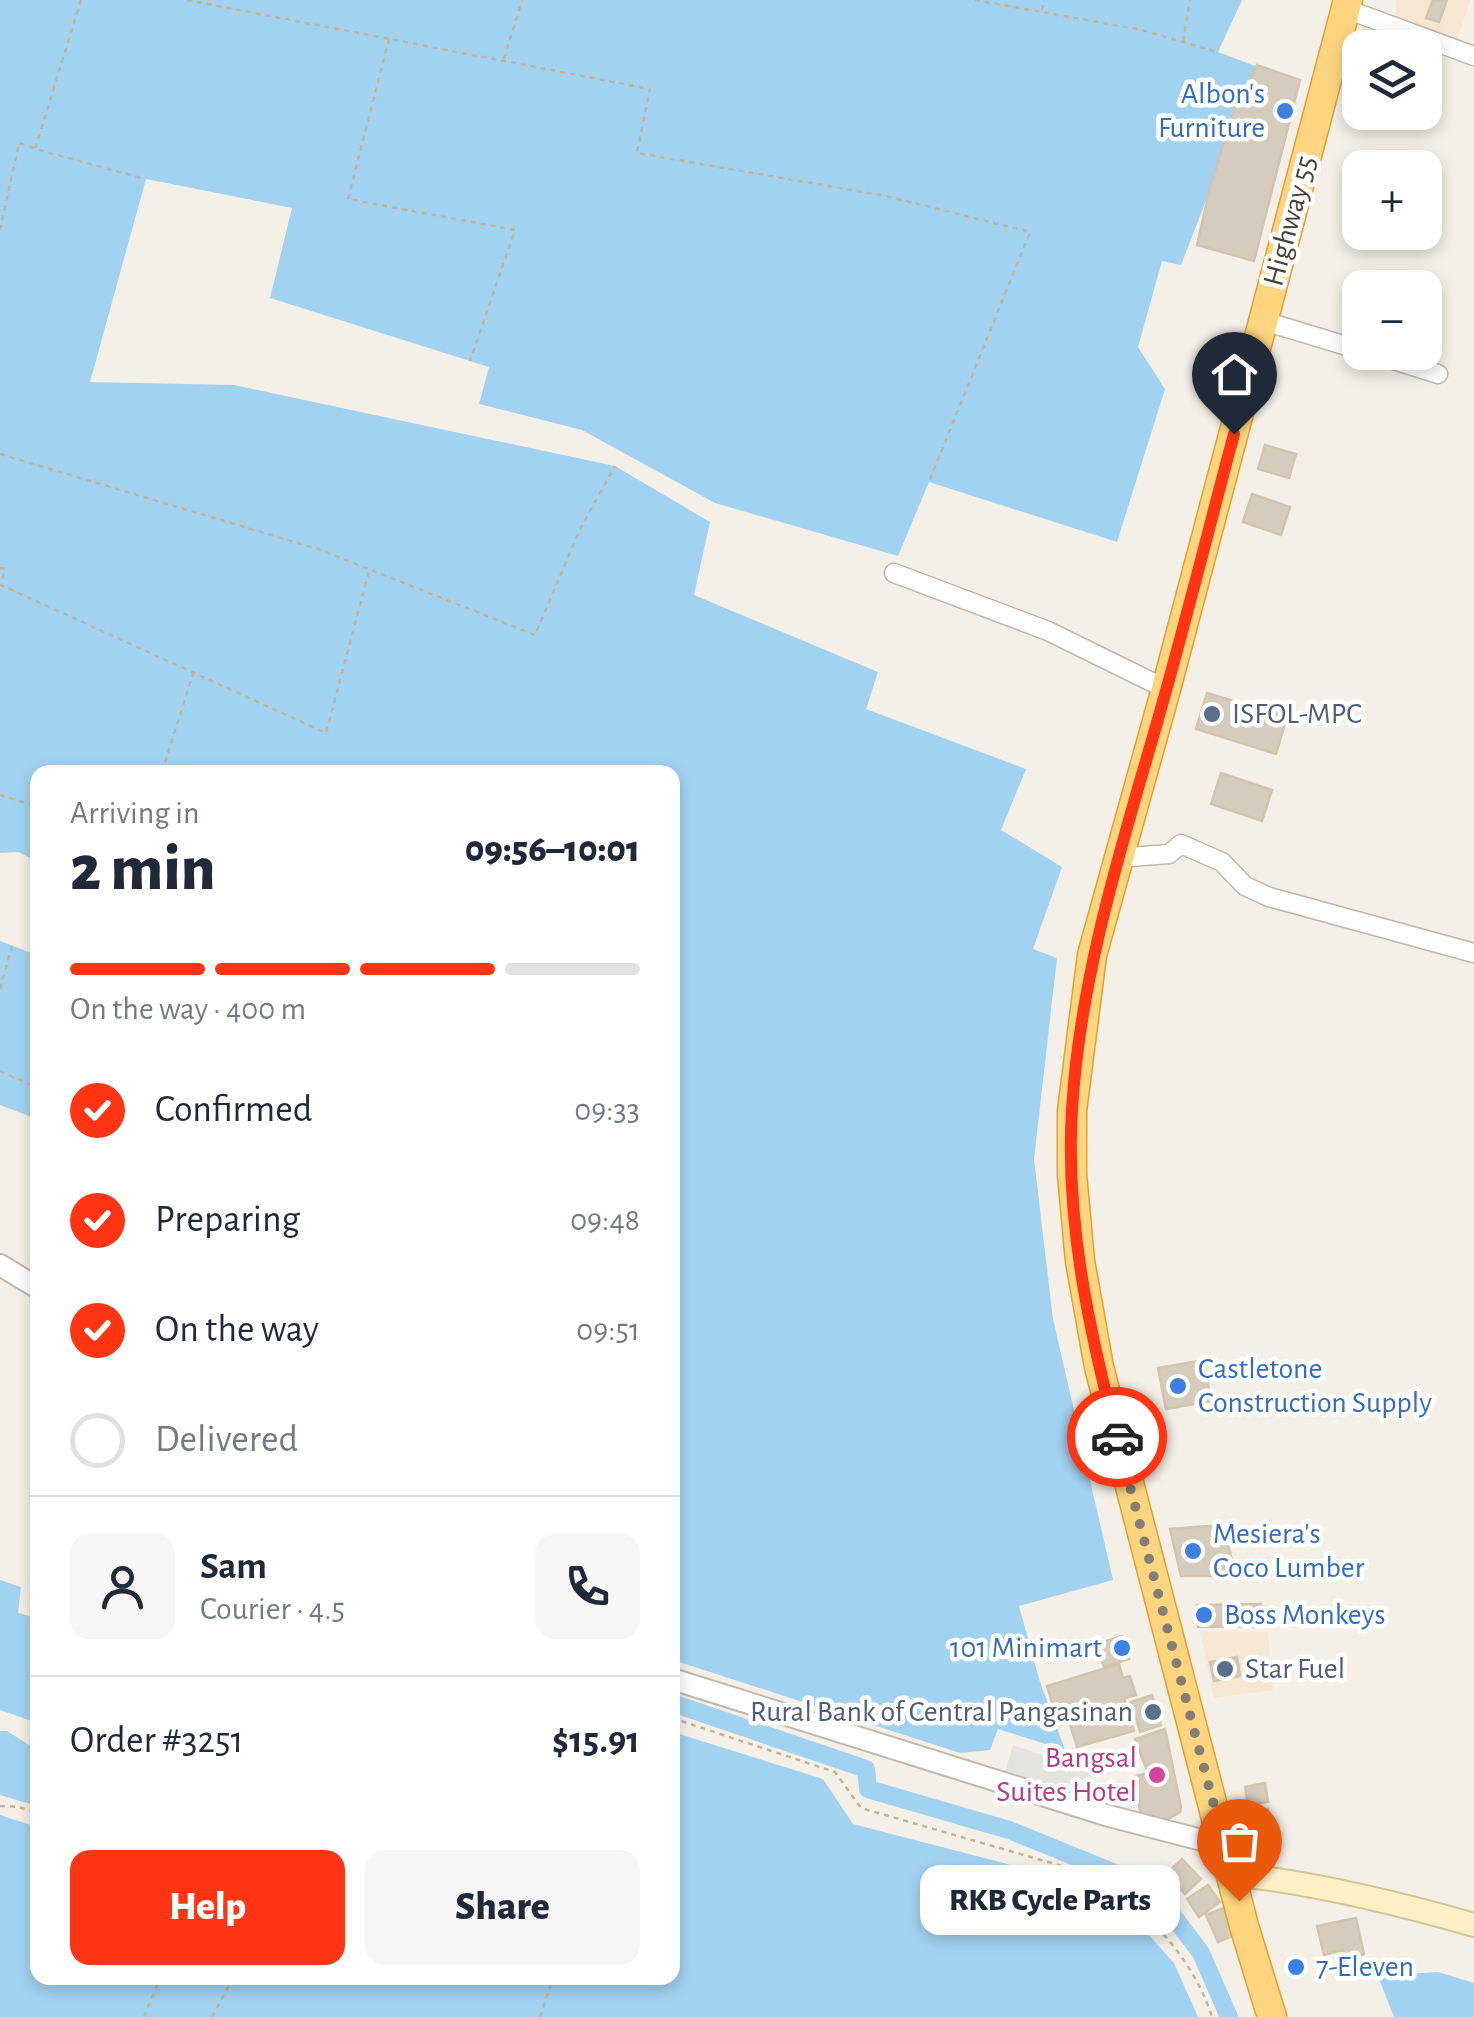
<!DOCTYPE html>
<meta charset="utf-8">
<style>
:root{--surface:#fff;--page:#f6f6f7;--text:#1f2937;--muted:#747a83;--line:#e0e1e3;--accent:#ff3514}
body{margin:0;font-family:"Alegreya Sans",sans-serif;background:var(--page);color:var(--text);height:100vh;display:flex;flex-direction:column;font-size:38px;white-space:nowrap}
*{box-sizing:border-box;margin:0}
p{font-size:32px;color:var(--muted)}
.icon{flex:none;width:55px;height:55px;fill:none;stroke:currentColor;stroke-width:2;stroke-linecap:round;stroke-linejoin:round}
.map{position:relative;flex:1;overflow:hidden}
.drawer{position:absolute;left:30px;top:765px;width:650px;height:1220px;display:flex;flex-direction:column;background:var(--surface);border-radius:20px;box-shadow:0 5px 15px #0003}
.drawer>*{flex:none}
.fabs{position:absolute;left:1342px;top:30px;display:grid;gap:20px}
.fabs a{display:grid;place-items:center;width:100px;height:100px;border-radius:20px;background:var(--surface);box-shadow:0 5px 15px #0003;font-size:50px}
.pin{position:absolute;display:grid;place-items:center;width:85px;height:85px;color:#fff;margin:-102px -42px;border-radius:50% 50% 50% 0;rotate:-45deg;box-shadow:0 0 10px #0007}
.pin .icon{rotate:45deg}
.courier{position:absolute;display:grid;place-items:center;width:100px;height:100px;margin:-50px;border:8px solid #ff3514;border-radius:50%;background:#fff;color:#222;box-shadow:0 2px 12px #0007}
.bubble{position:absolute;height:70px;border-radius:20px;background:var(--surface);box-shadow:0 5px 15px #0003;font-size:32px;font-weight:800;line-height:70px;text-align:center}
.head em{font-style:normal;font-weight:800}
.head div{display:flex;flex-direction:column-reverse}
.head{display:flex;align-items:center;justify-content:space-between;height:170px;padding:0 40px}
h1{font-size:65px;font-weight:800;line-height:75px}
.bar{display:grid;grid-template-columns:repeat(4,1fr);gap:15px 10px;align-content:center;height:120px;padding:0 40px}
.bar i{height:12px;border-radius:8px;background:var(--line)}
.bar .selected{background:var(--accent)}
.bar p{grid-column:span 4}
.line{display:flex;align-items:center;gap:25px;padding:0 40px;border-top:2px solid var(--line)}
.line div{flex:1}
.round{display:grid;place-items:center;flex:none;width:105px;height:105px;border-radius:20px;background:var(--page)}
ol{padding:0 40px;list-style:none}
li{display:flex;align-items:center;gap:30px;height:110px}
li p{margin-inline-start:auto}
li .icon{padding:10px;border-radius:50%;background:var(--accent);color:#fff;stroke-width:4}
li:last-child{color:var(--muted)}
li i{width:55px;height:55px;border:5px solid var(--line);border-radius:50%}
.button{display:flex;gap:20px;margin-top:auto;padding:20px 40px}
.button a{flex:1;height:115px;border-radius:20px;background:var(--accent);color:#fff;font-size:40px;font-weight:800;line-height:115px;text-align:center}
.button a+a{background:var(--page);color:var(--text)}
.map>svg:first-child{display:block}
.commercial{fill:#f6e7d2}
.parking{fill:#e5e3df}
.water{fill:#a2d2f2}
.lines{fill:none;stroke-linecap:round;stroke-linejoin:round}
.canal{stroke:#a2d2f2;stroke-width:18}
.building{fill:#d6ccbd;stroke:#d1c4b0;stroke-width:2.5}
.minor-casing{stroke:#c0b8aa;stroke-width:21}
.tertiary-casing{stroke:#c0b8aa;stroke-width:24}
.secondary-casing{stroke:#d5c496;stroke-width:26}
.trunk-casing{stroke:#e1a034;stroke-width:31}
.path{stroke:#c2b49b;stroke-width:2.5;stroke-dasharray:5 5;stroke-linecap:butt}
.minor{stroke:#fff;stroke-width:18}
.tertiary{stroke:#fff;stroke-width:20}
.secondary{stroke:#fff1c7;stroke-width:22}
.trunk{stroke:#ffd67f;stroke-width:28}
.done{stroke:#847e74;stroke-width:10;stroke-dasharray:0 18}
.route{stroke:#ff3514;stroke-width:12}
.shop-dot{fill:#3f7fe0;stroke:#fff;stroke-width:4}
.service-dot{fill:#5c6f8a;stroke:#fff;stroke-width:4}
.hotel-dot{fill:#d1479c;stroke:#fff;stroke-width:4}
.labels{text-anchor:middle;dominant-baseline:central;stroke-width:9;stroke-linejoin:round;paint-order:stroke}
.shop-label{font-size:30px;fill:#366cbe;stroke:#fff;text-anchor:start}
.street-label{font-size:30px;fill:#484136;stroke:#fff}
.service-label{font-size:30px;fill:#4e5e75;stroke:#fff;text-anchor:start}
.hotel-label{font-size:30px;fill:#b23c85;stroke:#fff;text-anchor:end}
</style>
<div class="map">
<svg width="1474" height="2017" viewBox="0 0 1474 2017">
<rect width="100%" height="100%" fill="#f4f0e8"/>
<path class="commercial" d="M1395 0H1470L1457 42 1394 16 1397 2Z
M1200 1631 1268 1632 1273 1690 1214 1698Z"/>
<path class="parking" d="M1013 1745 1095 1774 1087 1802 1005 1773Z"/>
<path class="water" d="M0 0H1242L1218 52 1258 67 1181 265 1162 261 1138 347 1165 389 1117 542 929 482 898 556 715 503 582 430 479 404 489 367 270 298 292 208 146 179 90 382 234 385 615 466 710 522 694 595 878 672 866 709 1026 769 1001 830 1062 867 1033 949 1057 958 1034 1159 1053 1319 1113 1580 1019 1606 1040 1682 1065 1750 998 1729 990 1750 960 1753 673 1660 672 772H38L37 861 18 852 0 853Z
M0 941 37 955V1119L0 1105Z
M0 1580 21 1587 18 1613 37 1618V1723L0 1710Z
M0 1731H7L37 1750V1806L0 1795Z
M673 1732 823 1779 853 1824 1077 1882 1129 1913 1174 1963 1198 2017H0V1815L37 1827 38 1978H672Z
M1438 1972 1474 1983V2017H1394L1378 1976Z"/>
<g class="lines">
<path class="canal" d="M672 1703 866 1769 868 1789 1009 1830 1130 1879 1167 1908 1201 1953 1229 2017"/>
</g>
<path class="building" d="M1433 0H1447L1439 22 1426 18Z
M1257 65 1300 80 1254 261 1197 245 1211 184 1233 114Z
M1265 445 1296 454 1289 478 1258 469Z
M1252 494 1290 507 1281 535 1243 522Z
M1207 693 1287 717 1276 754 1196 729Z
M1221 773 1272 790 1262 821 1211 804Z
M1204 1360 1211 1401 1166 1409 1158 1368Z
M1223 1525 1236 1576H1181L1170 1529Z
M1261 1604 1262 1626 1198 1627 1197 1605Z
M1122 1636 1129 1659 1104 1667 1096 1644Z
M1237 1657 1240 1676 1214 1681 1210 1662Z
M1119 1664 1123 1678 1130 1676 1136 1695 1124 1698 1134 1731 1077 1747 1069 1721 1059 1725 1047 1686Z
M1152 1695 1161 1725 1140 1732 1131 1702Z
M1165 1729 1181 1807 1180 1812 1162 1823 1141 1815 1133 1777 1148 1773 1135 1739Z
M1265 1783 1268 1802 1248 1805 1245 1787Z
M1268 1809 1272 1842 1246 1845 1241 1812Z
M1182 1859 1201 1879 1185 1894 1166 1874Z
M1208 1885 1220 1902 1199 1917 1187 1899Z
M1226 1907 1237 1934 1218 1942 1206 1915Z
M1356 1918 1364 1954 1345 1959 1343 1950 1324 1955 1317 1926Z"/>
<g class="lines">
<g class="minor-casing">
<path id="minor" d="M1346 9 1474 56
M1264 321 1360 350
M1368 352 1438 374
M894 573 1048 631 1166 689
M1117 858 1169 854 1181 844 1222 862 1245 886 1269 897 1474 953"/>
</g>
<g class="tertiary-casing">
<path id="tertiary" d="M0 1265 38 1288
M672 1679 1109 1816 1225 1846"/>
</g>
<g class="secondary-casing">
<path id="secondary" d="M1232 1874C1315 1883 1394 1902 1474 1925"/>
</g>
<g class="trunk-casing">
<path id="trunk" d="M1272 2017 1244 1926 1099 1367 1080 1261 1072 1174V1111L1092 955 1166 689 1348 0"/>
</g>
<path class="path" d="M81 0 35 149 145 179
M187 0 650 89 637 153 886 196 1030 232 929 482
M975 0 1142 30 1218 52
M1042 10 1044 0
M389 39 348 199 515 230 470 361
M1183 41 1190 0
M504 59 522 0
M0 230 19 143 34 148
M0 454 318 549 535 635 579 531 615 466
M0 568 5 569 1 585 326 733 369 571
M162 772 193 674
M0 795 38 807
M0 989 12 946
M0 1071 38 1088
M672 1718 835 1772 861 1808 1093 1875C1145 1908 1193 1957 1212 2017
M0 1806 18 1807 38 1813
M144 2017 160 1978
M212 2017 233 1978
M540 2017 553 1978"/>
<use href="#minor" class="minor"/>
<use href="#tertiary" class="tertiary"/>
<use href="#secondary" class="secondary"/>
<use href="#trunk" class="trunk"/>
</g>
<g class="lines">
<path class="done" d="M1117 1437 1239 1901"/>
<path class="route" d="M1117 1437C1089 1331 1065 1219 1072 1109 1080 977 1120 852 1156 726 1184 629 1208 531 1234 434"/>
</g>
<g class="shop-dot">
<circle cx="1285" cy="111" r="10"/>
<circle cx="1178" cy="1386" r="10"/>
<circle cx="1193" cy="1551" r="10"/>
<circle cx="1204" cy="1615" r="10"/>
<circle cx="1122" cy="1648" r="10"/>
<circle cx="1296" cy="1967" r="10"/>
</g>
<g class="service-dot">
<circle cx="1212" cy="714" r="10"/>
<circle cx="1225" cy="1669" r="10"/>
<circle cx="1153" cy="1712" r="10"/>
</g>
<circle class="hotel-dot" cx="1157" cy="1775" r="10"/>
<g class="labels">
<g class="shop-label">
<text x="1265" y="94" text-anchor="end">Albon's<tspan x="1265" dy="34">Furniture</tspan></text>
<text x="1198" y="1369">Castletone<tspan x="1198" dy="34">Construction Supply</tspan></text>
<text x="1213" y="1534">Mesiera's<tspan x="1213" dy="34">Coco Lumber</tspan></text>
<text x="1224" y="1615">Boss Monkeys</text>
<text x="1102" y="1648" text-anchor="end">101 Minimart</text>
<text x="1316" y="1967">7-Eleven</text>
</g>
<g class="street-label">
<text transform="translate(1290 221) rotate(-75)">Highway 55</text>
</g>
<g class="service-label">
<text x="1232" y="714">ISFOL-MPC</text>
<text x="1245" y="1669">Star Fuel</text>
<text x="1133" y="1712" text-anchor="end">Rural Bank of Central Pangasinan</text>
</g>
<g class="hotel-label">
<text x="1137" y="1758">Bangsal<tspan x="1137" dy="34">Suites Hotel</tspan></text>
</g>
</g>
</svg>
<div class="fabs">
<a><svg class="icon" aria-label="layers" viewBox="0 0 24 24"><path d="M12 4l9 5-9 5-9-5zM3 14l9 5 9-5"/></svg></a>
<a>+</a>
<a>−</a>
</div>
<div class="pin" style="left:1239px;top:1901px;background:#ea580c"><svg class="icon" aria-label="bag" viewBox="0 0 24 24"><path d="M5 8h14l-1 12H6zM9 8a3 3 0 0 1 6 0"/></svg></div>
<div class="pin" style="left:1234px;top:434px;background:#1f2937"><svg class="icon" aria-label="home" viewBox="0 0 24 24"><path d="M3 11l9-7 9 7M6 9v11h12V9"/></svg></div>
<div class="courier" style="left:1117px;top:1437px"><svg class="icon" aria-label="car" viewBox="0 0 24 24"><path d="M5 17H2v-5l4-1 3-4h7l3 4 3 1v5h-3M9 17h6M6 11h13"/><circle cx="7" cy="17" r="2"/><circle cx="17" cy="17" r="2"/></svg></div>
<div class="bubble" style="left:920px;top:1865px;width:260px">RKB Cycle Parts</div>
<section class="drawer">
<div class="head"><div><h1>2 min</h1><p>Arriving in</p></div><em>09:56–10:01</em></div>
<div class="bar"><i class="selected"></i><i class="selected"></i><i class="selected"></i><i></i><p>On the way · 400 m</p></div>
<ol>
<li><svg class="icon" aria-label="check" viewBox="0 0 24 24"><path d="M5 12l5 5 9-10"/></svg>Confirmed<p>09:33</p></li>
<li><svg class="icon" aria-label="check" viewBox="0 0 24 24"><path d="M5 12l5 5 9-10"/></svg>Preparing<p>09:48</p></li>
<li><svg class="icon" aria-label="check" viewBox="0 0 24 24"><path d="M5 12l5 5 9-10"/></svg>On the way<p>09:51</p></li>
<li><i></i>Delivered</li>
</ol>
<div class="line" style="height:180px"><a class="round"><svg class="icon" aria-label="person" viewBox="0 0 24 24"><circle cx="12" cy="8" r="4"/><path d="M4 21q1-7 8-7t8 7"/></svg></a><div><b>Sam</b><p>Courier · 4.5</p></div><a class="round"><svg class="icon" aria-label="phone" viewBox="0 0 24 24"><path d="M5 4h4l2 5-3 2q2 4 5 5l2-3 5 2v4C11 20 4 13 5 4z"/></svg></a></div>
<div class="line" style="height:130px"><div>Order #3251</div><b>$15.91</b></div>
<div class="button"><a>Help</a><a>Share</a></div>
</section>
</div>
